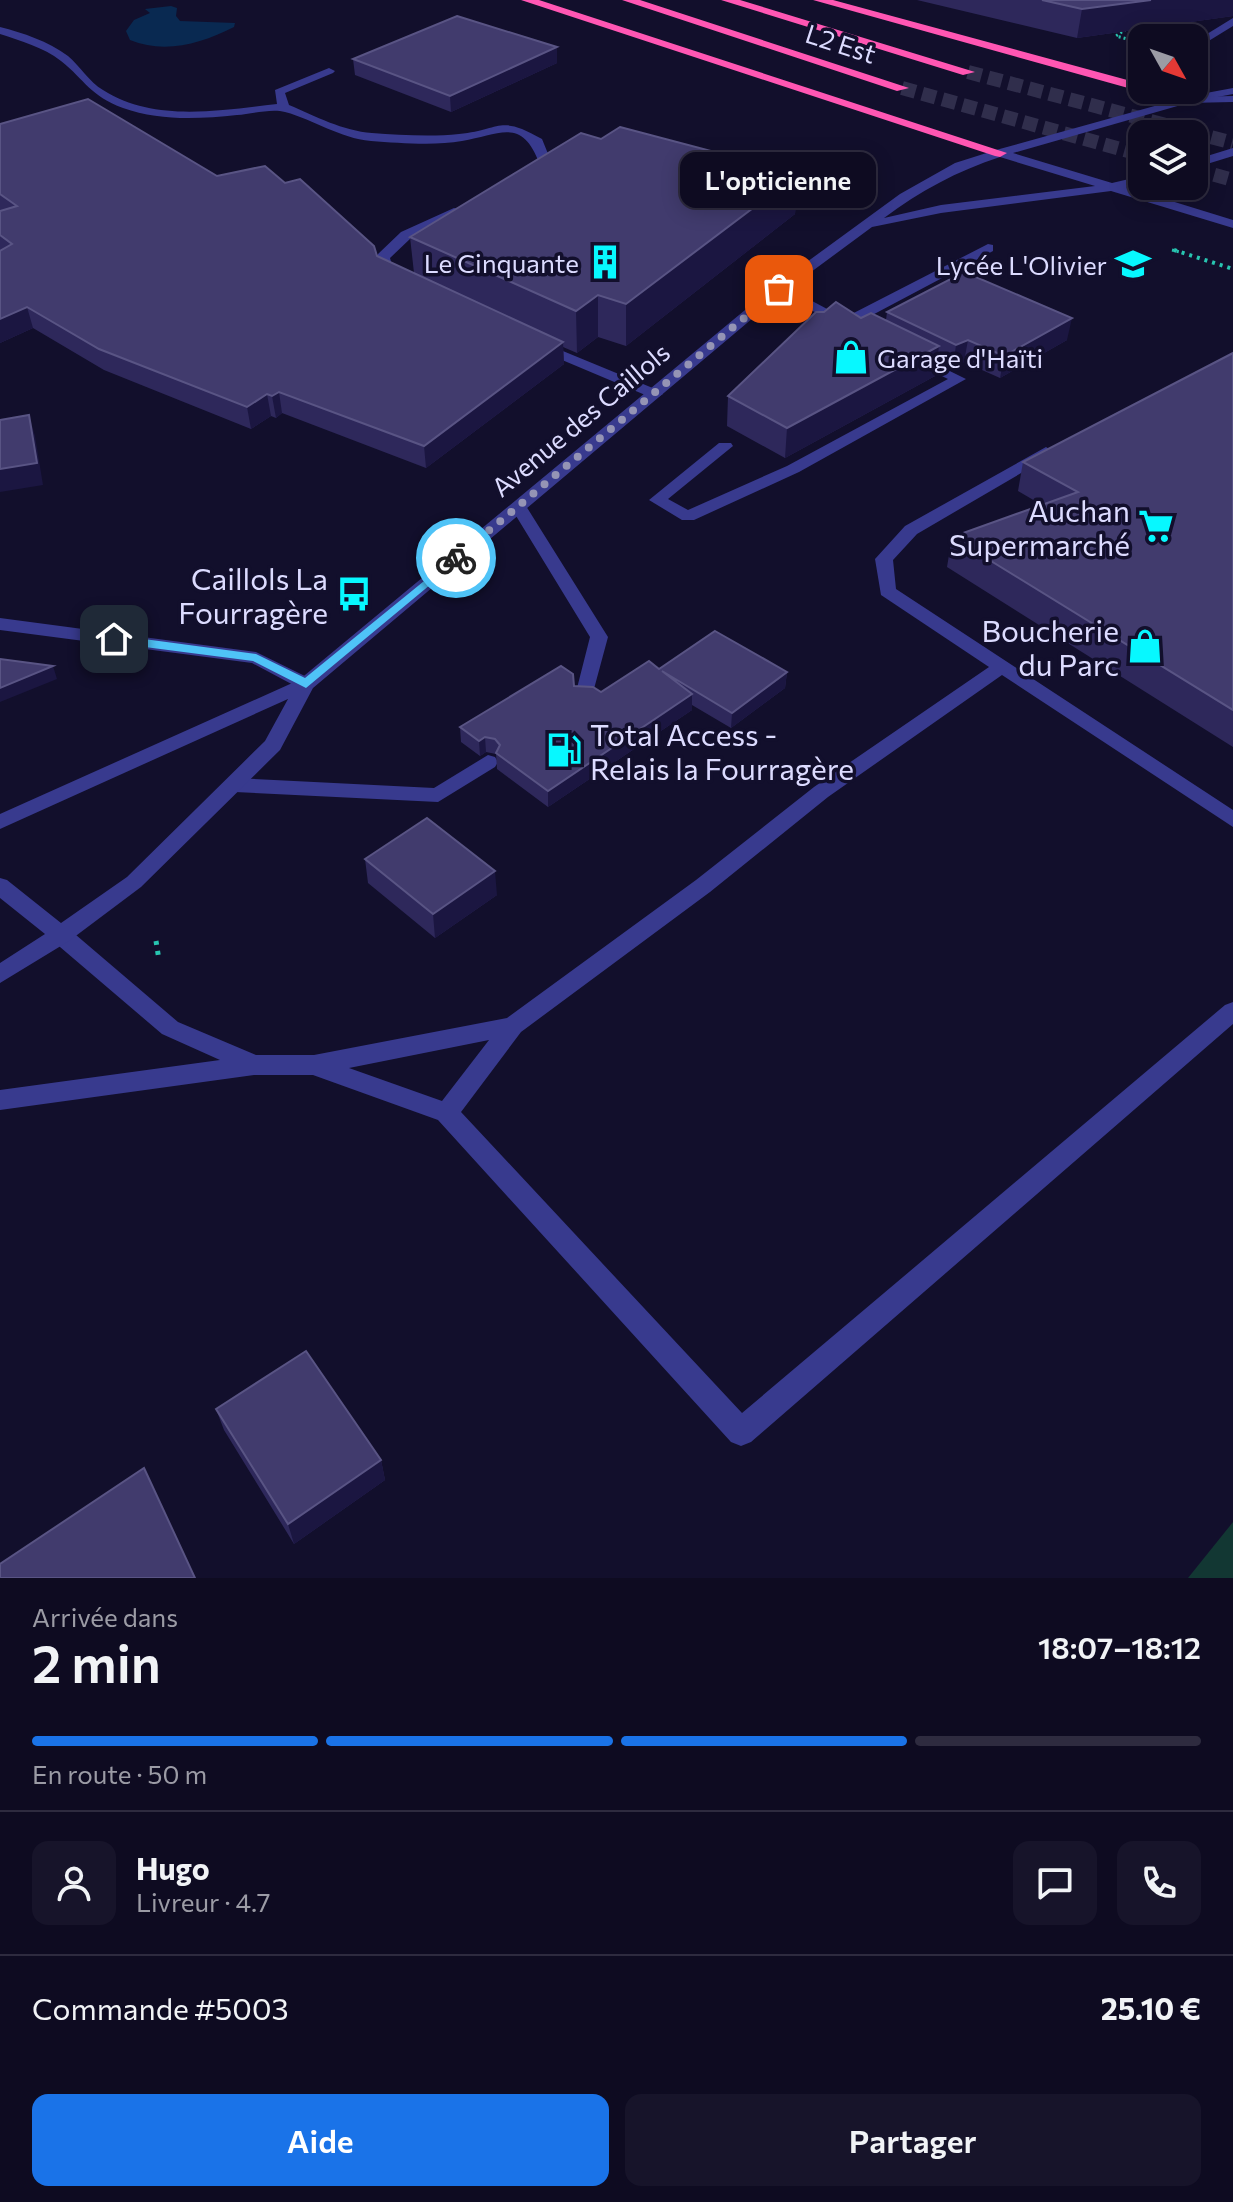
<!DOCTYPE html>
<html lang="fr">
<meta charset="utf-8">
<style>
:root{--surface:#0e0b21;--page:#17142a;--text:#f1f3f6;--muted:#9b9ba5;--line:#2e2b3f;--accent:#1a73e8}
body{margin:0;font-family:Commissioner,sans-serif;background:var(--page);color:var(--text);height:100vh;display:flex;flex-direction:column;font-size:30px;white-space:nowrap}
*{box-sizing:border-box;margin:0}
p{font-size:26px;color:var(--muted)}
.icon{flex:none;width:44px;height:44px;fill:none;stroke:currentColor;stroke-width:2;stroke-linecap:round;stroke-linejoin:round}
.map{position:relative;height:1578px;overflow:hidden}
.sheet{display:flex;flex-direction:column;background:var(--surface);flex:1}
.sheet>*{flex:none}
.needle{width:52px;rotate:130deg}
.controls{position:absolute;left:1128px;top:24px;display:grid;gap:16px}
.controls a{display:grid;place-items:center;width:80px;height:80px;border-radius:16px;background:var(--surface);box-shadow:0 4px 20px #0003,0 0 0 2px var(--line);font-size:40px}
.pin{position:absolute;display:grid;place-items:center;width:68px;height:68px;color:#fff;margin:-34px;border-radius:16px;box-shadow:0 4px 12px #0006}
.courier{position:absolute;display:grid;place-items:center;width:80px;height:80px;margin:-40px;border:6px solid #4fc3f7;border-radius:50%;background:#fff;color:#222;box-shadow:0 2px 10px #0007}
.bubble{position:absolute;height:56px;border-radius:16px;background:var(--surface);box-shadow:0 4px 20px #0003,0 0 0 2px var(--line);font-size:26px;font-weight:600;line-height:56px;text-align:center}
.head em{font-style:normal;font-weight:600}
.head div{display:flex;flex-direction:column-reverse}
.head{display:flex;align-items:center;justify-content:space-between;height:136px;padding:0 32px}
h1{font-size:52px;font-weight:600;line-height:60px}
.bar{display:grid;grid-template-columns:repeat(4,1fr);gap:12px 8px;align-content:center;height:96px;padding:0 32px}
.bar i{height:10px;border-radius:6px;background:var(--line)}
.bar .current{background:var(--accent)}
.bar p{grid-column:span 4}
.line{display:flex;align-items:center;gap:20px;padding:0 32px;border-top:2px solid var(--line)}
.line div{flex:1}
.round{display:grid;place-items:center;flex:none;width:84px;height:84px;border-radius:16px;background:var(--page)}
.button{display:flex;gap:16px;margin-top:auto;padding:16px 32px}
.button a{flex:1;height:92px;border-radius:16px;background:var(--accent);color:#fff;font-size:32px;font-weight:600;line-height:92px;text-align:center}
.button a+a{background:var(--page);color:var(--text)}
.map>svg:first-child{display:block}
.green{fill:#123733}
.water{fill:#092951}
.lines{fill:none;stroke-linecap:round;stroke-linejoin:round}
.motorway-tunnel{stroke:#302e4c;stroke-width:14;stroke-dasharray:14 7;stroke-linecap:butt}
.path-far2{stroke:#28c5b1;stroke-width:3;stroke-dasharray:2 3;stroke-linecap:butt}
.path-far1{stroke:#28c5b1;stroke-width:4;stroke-dasharray:3 5;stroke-linecap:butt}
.path{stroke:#28c5b1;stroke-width:5;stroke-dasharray:4 6;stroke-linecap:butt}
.service{fill:#383a8e;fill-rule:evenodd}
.minor{fill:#383a8e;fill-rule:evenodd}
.tertiary{fill:#383a8e;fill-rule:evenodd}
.motorway{fill:#ff56b3;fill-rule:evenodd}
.wall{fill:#2e285b}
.shaded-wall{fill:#1b1641}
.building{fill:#413b6d;stroke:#595484;stroke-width:2}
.route{fill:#4fc3f7}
.done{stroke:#9594b5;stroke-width:8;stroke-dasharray:0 14.4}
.labels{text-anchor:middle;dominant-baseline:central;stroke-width:7;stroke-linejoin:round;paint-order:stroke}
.far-street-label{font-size:26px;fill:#dcdbff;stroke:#120f2c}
.far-poi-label{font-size:26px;fill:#dcdbff;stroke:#120f2c;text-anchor:end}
.poi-label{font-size:30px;fill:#dcdbff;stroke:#120f2c;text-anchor:end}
</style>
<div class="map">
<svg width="1233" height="1578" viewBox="0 0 1233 1578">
<rect width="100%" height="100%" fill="#120f2c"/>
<path class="green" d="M1233 1522V1578H1188Z"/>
<path class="water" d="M171 6 177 8 176 16 180 21 235 23 234 27C201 44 164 54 130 40L126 31 134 20 150 13 145 9Z"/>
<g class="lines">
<path class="motorway-tunnel" d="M968 72 1233 143
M902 88 1142 155
M1194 169 1233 180"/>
<path class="path-far2" d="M1126 29 1116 36 1142 43
M1172 250 1180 252"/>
<path class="path-far1" d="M1174 250 1233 269"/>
<path class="path" d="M156 941 159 960"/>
<path class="service" d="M1233 18V26L1194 50V42Z
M0 27C23 33 48 41 68 56 80 66 89 82 103 90 155 123 220 110 277 104L275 90 329 68 335 71 333 73 285 93 289 105C315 116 343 131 372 133 399 135 432 137 459 134 501 130 499 114 542 139L553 166 538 178H530V172L540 165C522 116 500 135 462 141 435 146 399 143 371 141 339 138 315 120 285 112 272 108 251 114 237 115 199 119 159 121 123 108 90 96 85 80 61 61 43 47 21 41 0 34Z
M1233 88V94L1187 103 1175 90H1187L1190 96Z
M454 208 465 211 411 238 390 258 394 272 403 278 401 281 383 277 376 257 378 254 401 232Z
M988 244 993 245V251L846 329 772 289 784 286 844 318Z
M541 342 660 391 663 394 655 399 650 397 536 349V343Z
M911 352 966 379 799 472 694 520H682L649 500 719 443H731L733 446 668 499 688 510 787 466 948 379 906 359V353Z
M1046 447 1054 452 1052 455 917 534 893 560 896 589 1233 810V827L1002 675 828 797 710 892 521 1032 461 1112 742 1413 1225 1005 1233 1002V1024L751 1442 741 1446 731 1442 438 1120 313 1075H254L0 1110V1090L220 1060 162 1034 53 941 50 935 53 929 61 927 69 929 178 1022 256 1055H314L507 1018 696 880 814 787 989 667 881 595 875 559 905 526ZM489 1040 442 1101 349 1068Z
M518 501 526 506 608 637 591 700H577L575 696 590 637 510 506Z
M488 755 495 757 498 762 495 767 438 802 235 792 225 785 235 778 434 788Z"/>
<path class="minor" d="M0 618 256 652 313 680 315 684 306 690 299 688 252 663 0 630Z"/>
<path class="tertiary" d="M1233 96V102L1188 103 1013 153 1112 183 1142 176V184L1126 187 1233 220V228L1111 191 941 213 872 227 784 292 313 688 280 750 141 887 69 941 0 983V963L45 934 0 898V878L7 880 61 923 127 877 265 741 288 699 0 829V814L299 680 774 286 900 194 955 163 996 150 1187 97ZM1000 157 1095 186 941 205 884 218C920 191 957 171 1000 157Z
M1233 148V156L1194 168V160Z"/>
<path class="motorway" d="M521 0H539L1007 153 1000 157 995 156Z
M622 0H640L909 88 897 91Z
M721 0H740L975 72 963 75Z
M813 0H833L1142 84V90H1165L1194 100 1182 103Z"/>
</g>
<path class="wall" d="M917 0H1233V16L1077 38Z
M353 59 557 63 451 112 355 75Z
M0 124 217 176 285 183 377 256 414 273 410 237 601 139 798 174 795 214 626 346 598 337 577 353 563 347 564 364 426 468 282 413 276 418 271 416 251 429 104 370 33 328 0 343V211H1L0 210Z
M887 312 1067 340 1000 378 964 362 953 367 937 359 935 376 785 458 727 426 728 396 886 320Z
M1233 353V747L947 567 952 537 1042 505 1018 491 1023 462Z
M659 669 787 672 785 688 731 728 692 705V710L548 807 497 769 496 754 486 752 480 756 461 742 460 727 574 686 601 692Z
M365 859 497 895 435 938 368 883Z
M216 1409 381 1460 385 1480 294 1544 224 1430Z"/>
<path class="shaded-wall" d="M1151 0H1233V16L1077 38 1082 9Z
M557 47V63L451 112 450 96Z
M798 174 795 214 626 346V304Z
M598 295V337L577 353 576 311Z
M27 307 33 328 0 343V319Z
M1072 318 1067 340 1000 378 1004 356Z
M968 340 964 362 953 367 956 345Z
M563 342 564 364 426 468 424 446Z
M939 346 935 376 785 458 787 428Z
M279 392 282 413 276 418 272 396Z
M267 394 271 416 251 429 247 407Z
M29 415 35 436 43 485 0 492V469Z
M53 666 57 679 0 702V688Z
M787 672 785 688 731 728 732 713Z
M692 694V710L548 807V791Z
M485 737 486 752 480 756 479 741Z
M495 871 497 895 435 938 433 914Z
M381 1460 385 1480 294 1544 288 1524Z"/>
<path class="building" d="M1042 0H1151L1082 9Z
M457 16 557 47 450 96 353 59Z
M88 99 217 176 265 166 285 183 300 179 374 246 377 256 563 342 424 446 279 392 272 396 267 394 247 407 99 349 27 307 0 319V251L12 244 0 235V211L17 206 0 194V124Z
M620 127 798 174 626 304 598 295 576 311 410 237 581 133 601 139Z
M964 272 1072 318 1004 356 968 340 956 345 887 312Z
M836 302 861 318 871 313 939 346 787 428 728 396 816 312H824Z
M1233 353V710L952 537 1078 492 1023 462Z
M29 415 37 463 0 469V420Z
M715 631 787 672 732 713 662 671 692 694 548 791 496 753 500 745 495 739 485 737 479 741 460 727 561 666 573 674 574 686 593 687 601 692 649 661 659 669Z
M0 659 53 666 0 688Z
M427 818 495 871 433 914 365 859Z
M306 1351 381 1460 288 1524 216 1409Z
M144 1468 195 1578H0V1564Z"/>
<path class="route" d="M456 555 462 558 460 560 306 688 253 661 114 643 108 639 114 635 256 654 305 678Z"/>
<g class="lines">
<path class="done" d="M456 558 779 289"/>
</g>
<defs>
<g id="building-bare" transform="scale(2.76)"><path d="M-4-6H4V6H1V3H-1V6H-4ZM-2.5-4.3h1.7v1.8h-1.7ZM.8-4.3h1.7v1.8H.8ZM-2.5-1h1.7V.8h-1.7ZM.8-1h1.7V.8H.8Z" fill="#07f8ff" stroke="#120f2c" stroke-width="2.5" paint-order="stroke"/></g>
<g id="school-bare" transform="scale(2.76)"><path d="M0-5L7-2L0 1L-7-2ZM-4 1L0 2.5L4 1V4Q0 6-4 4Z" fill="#07f8ff" stroke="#120f2c" stroke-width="2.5" paint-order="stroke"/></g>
<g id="shop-bare" transform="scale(2.76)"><path d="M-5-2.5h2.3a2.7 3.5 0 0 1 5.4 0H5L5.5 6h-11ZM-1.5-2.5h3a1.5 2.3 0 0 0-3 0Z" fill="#07f8ff" stroke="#120f2c" stroke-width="2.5" paint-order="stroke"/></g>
<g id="supermarket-bare" transform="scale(2.76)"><path d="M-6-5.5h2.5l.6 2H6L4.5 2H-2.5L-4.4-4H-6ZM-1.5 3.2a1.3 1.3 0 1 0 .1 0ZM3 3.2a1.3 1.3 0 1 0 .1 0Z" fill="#07f8ff" stroke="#120f2c" stroke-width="2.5" paint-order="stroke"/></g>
<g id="bus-bare" transform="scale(2.76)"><path d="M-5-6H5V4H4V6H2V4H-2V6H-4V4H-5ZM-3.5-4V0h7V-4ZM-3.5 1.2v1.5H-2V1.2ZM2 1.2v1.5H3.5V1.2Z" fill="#07f8ff" stroke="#120f2c" stroke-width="2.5" paint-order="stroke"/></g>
<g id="fuel-bare" transform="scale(2.76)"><path d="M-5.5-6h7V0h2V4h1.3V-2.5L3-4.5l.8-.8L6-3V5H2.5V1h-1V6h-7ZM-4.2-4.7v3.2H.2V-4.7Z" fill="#07f8ff" stroke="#120f2c" stroke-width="2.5" paint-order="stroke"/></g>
</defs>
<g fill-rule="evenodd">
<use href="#building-bare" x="605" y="262"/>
<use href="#school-bare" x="1133" y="264"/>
<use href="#shop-bare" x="851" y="357"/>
<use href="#supermarket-bare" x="1156" y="526"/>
<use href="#bus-bare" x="354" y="594"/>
<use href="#shop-bare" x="1145" y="646"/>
<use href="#fuel-bare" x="564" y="750"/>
</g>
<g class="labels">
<g class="far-street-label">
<text transform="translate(841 43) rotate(18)">L2 Est</text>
<text transform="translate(580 419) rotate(-40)">Avenue des Caillols</text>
</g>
<g class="far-poi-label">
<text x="579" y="262">Le Cinquante</text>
<text x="1107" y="264">Lycée L'Olivier</text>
<text x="877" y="357" text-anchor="start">Garage d'Haïti</text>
</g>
<g class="poi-label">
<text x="1130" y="509">Auchan<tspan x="1130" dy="34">Supermarché</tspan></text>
<text x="328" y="577">Caillols La<tspan x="328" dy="34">Fourragère</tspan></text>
<text x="1119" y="629">Boucherie<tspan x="1119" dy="34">du Parc</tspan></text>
<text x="590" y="733" text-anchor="start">Total Access -<tspan x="590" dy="34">Relais la Fourragère</tspan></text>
</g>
</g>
</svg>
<div class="controls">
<a><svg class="needle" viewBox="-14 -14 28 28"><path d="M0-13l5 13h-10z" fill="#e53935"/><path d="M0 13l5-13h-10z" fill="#9b9ba5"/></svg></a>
<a><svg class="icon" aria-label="layers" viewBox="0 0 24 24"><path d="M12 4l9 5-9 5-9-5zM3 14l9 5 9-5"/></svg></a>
</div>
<div class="pin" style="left:779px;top:289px;background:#ea580c"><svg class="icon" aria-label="bag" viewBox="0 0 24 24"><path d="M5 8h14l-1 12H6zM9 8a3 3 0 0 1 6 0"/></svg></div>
<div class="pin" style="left:114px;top:639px;background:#1f2937"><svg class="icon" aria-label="home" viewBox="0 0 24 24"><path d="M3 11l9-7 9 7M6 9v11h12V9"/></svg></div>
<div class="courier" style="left:456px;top:558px"><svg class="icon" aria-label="bike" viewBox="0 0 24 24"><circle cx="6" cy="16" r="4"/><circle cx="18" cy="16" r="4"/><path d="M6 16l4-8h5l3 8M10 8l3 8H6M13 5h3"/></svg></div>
<div class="bubble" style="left:680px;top:152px;width:196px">L'opticienne</div>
</div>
<section class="sheet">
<div class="head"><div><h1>2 min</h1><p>Arrivée dans</p></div><em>18:07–18:12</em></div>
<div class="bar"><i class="current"></i><i class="current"></i><i class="current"></i><i></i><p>En route · 50 m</p></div>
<div class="line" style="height:144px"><a class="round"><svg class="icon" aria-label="person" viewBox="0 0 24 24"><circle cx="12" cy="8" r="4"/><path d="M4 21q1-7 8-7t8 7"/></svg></a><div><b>Hugo</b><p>Livreur · 4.7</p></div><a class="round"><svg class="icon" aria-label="chat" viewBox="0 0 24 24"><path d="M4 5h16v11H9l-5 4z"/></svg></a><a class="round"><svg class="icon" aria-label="phone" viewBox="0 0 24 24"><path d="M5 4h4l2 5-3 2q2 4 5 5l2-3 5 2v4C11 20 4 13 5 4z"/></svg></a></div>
<div class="line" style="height:104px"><div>Commande #5003</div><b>25.10 €</b></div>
<div class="button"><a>Aide</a><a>Partager</a></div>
</section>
